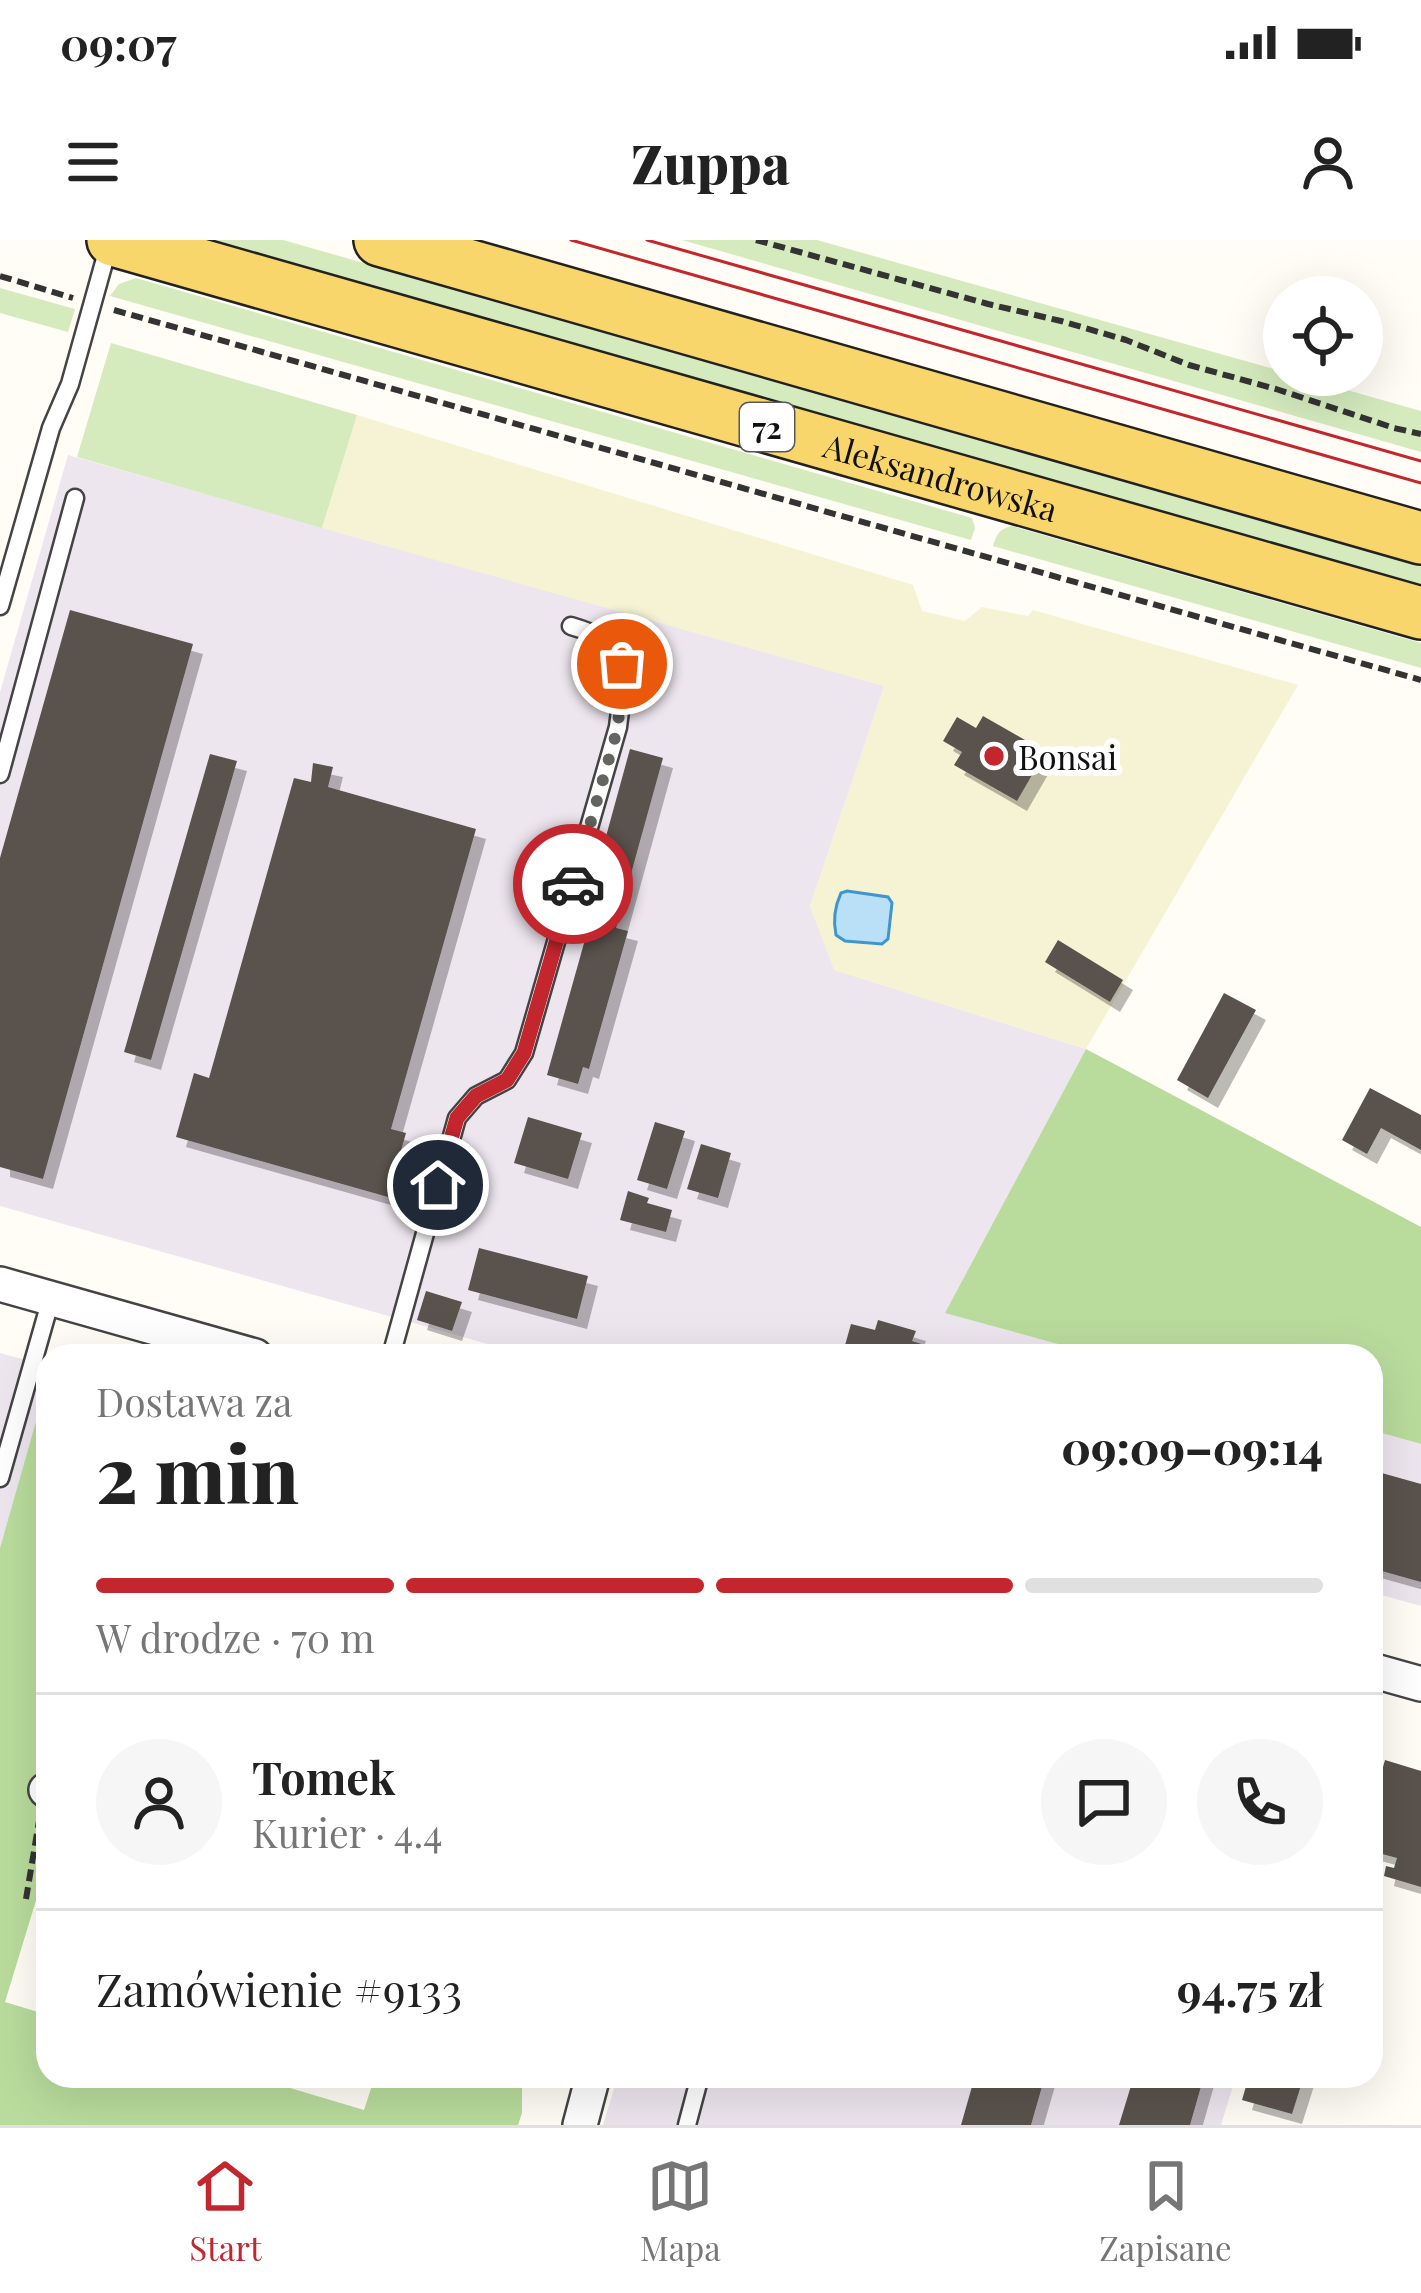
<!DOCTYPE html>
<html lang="pl">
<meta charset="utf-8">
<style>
:root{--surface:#fff;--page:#f6f6f6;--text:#222;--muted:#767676;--line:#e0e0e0;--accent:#c4262e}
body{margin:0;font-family:"Playfair Display",serif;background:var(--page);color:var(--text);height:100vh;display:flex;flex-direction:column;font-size:45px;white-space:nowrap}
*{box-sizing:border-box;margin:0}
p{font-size:39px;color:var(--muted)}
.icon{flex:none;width:66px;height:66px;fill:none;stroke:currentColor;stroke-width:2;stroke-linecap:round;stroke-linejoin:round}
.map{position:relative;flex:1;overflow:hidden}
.side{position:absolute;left:36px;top:1104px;width:1347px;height:744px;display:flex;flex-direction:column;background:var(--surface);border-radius:36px;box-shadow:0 12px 48px #0002}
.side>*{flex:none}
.buttons{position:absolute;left:1263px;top:36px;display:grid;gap:24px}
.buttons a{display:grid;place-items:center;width:120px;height:120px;border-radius:50%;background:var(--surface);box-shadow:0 12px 48px #0002;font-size:60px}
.pin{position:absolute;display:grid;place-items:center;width:102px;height:102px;color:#fff;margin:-51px;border:6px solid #fff;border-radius:50%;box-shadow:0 3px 12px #0007}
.courier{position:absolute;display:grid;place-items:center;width:120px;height:120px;margin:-60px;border:9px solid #c4262e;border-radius:50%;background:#fff;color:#222;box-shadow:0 3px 15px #0007}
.head em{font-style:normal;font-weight:800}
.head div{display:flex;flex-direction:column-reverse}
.head{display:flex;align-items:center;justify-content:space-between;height:204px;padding:0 60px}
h1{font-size:78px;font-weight:800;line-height:90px}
.bar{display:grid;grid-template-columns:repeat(4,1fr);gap:18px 12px;align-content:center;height:144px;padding:0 60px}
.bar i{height:15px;border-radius:9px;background:var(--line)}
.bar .selected{background:var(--accent)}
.bar p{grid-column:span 4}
.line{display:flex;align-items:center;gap:30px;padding:0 60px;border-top:3px solid var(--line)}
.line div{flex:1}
.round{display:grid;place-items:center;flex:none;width:126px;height:126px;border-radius:63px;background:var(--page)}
.status{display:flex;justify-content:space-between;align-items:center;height:84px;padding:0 60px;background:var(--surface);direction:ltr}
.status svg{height:33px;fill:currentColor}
header{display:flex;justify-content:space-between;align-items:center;height:156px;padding:0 60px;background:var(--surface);font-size:54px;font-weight:800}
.menu{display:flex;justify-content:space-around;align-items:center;height:168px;border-top:3px solid var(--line);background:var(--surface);font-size:33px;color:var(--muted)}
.menu a{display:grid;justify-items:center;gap:6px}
.menu .selected{color:var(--accent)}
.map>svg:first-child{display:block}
.industrial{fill:#eee6ef}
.farmland{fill:#f6f3d4}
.green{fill:#d5ebbd}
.forest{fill:#b9dc9c}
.water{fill:#b9e0f7;stroke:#3f96cf;stroke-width:3}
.building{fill:#5a524d;filter:url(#shadow)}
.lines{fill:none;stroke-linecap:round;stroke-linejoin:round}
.service-casing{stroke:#444;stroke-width:21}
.minor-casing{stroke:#444;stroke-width:38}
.primary-casing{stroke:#222;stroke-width:56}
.path{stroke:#333;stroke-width:6;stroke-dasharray:12 6;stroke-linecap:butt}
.service{stroke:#fff;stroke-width:16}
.minor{stroke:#fff;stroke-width:33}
.primary{stroke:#f9d66b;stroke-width:51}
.tram{stroke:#c4262e;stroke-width:3}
.done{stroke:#646461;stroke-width:12;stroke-dasharray:0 21.6}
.route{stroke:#c4262e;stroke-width:15}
.poi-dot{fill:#c4262e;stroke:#fff;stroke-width:4.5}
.labels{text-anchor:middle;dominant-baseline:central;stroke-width:12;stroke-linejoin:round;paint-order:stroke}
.shield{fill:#fff;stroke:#585858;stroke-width:3}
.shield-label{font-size:30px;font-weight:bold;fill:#111}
.street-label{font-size:33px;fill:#111;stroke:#fff}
.poi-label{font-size:33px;fill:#111;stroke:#fff;text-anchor:start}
</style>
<div class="status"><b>09:07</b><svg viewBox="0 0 49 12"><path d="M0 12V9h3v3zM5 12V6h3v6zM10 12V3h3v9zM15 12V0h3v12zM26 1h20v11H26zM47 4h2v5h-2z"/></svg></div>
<header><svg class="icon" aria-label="menu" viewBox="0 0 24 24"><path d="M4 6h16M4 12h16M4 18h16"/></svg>Zuppa<svg class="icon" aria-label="person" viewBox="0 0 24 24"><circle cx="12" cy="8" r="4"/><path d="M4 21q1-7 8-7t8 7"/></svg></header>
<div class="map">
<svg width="1421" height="1885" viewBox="0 0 1421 1885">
<defs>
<filter id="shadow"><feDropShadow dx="10" dy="10" stdDeviation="0" flood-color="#0004"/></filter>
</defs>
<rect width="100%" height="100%" fill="#fffdf5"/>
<path class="industrial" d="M68 215 885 446 810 666 835 730 1086 809 946 1073 1101 1116H530L0 966V452Z
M0 1113 48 1126V1139L0 1308Z
M1371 1190 1421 1204V1366L1371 1352Z
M618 1836H1236L1221 1885H603Z"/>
<path class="farmland" d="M357 175 913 345 922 371 965 381 982 367 1028 376 1033 370 1298 445 1086 809 834 730 810 666 884 446 322 288Z"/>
<path class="green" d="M210 0H283L1421 324V345Z
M682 0H817L1284 132V135H1294L1421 171V212Z
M136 38 972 278 975 288 971 300 110 56 119 44Z
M0 48 75 69 68 92 0 73Z
M111 103 357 175 322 288 77 217Z
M1012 286 1421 403V428L993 306C997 294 999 289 1012 286Z"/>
<path class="forest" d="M1086 809 1421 987V1204L1371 1190V1116H1101L945 1073Z
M48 1139V1621L5 1762 48 1775V1836H250L364 1870 375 1836H522V1873L518 1885H0V1308Z"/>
<path class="water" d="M847 651 888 657 892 663 888 699 882 704 845 701 836 695C833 681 835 666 841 653Z"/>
<path class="building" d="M70 370 193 404 43 939 0 927V618Z
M983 476 1032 504 1025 515 1039 523 1017 561 954 525 962 512 943 501 957 477 976 488Z
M630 509 663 518 616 688 628 691 589 829 583 827 578 844 547 835 595 664 588 662Z
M210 514 237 521 151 820 124 812Z
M313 523 333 527 328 547 476 589 391 889 406 893 388 957 176 897 194 833 209 838 294 538 311 542Z
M1058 700 1123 740 1110 762 1045 722Z
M1224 753 1256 770 1208 858 1177 840Z
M1370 848 1421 875V910L1381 888 1367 914 1342 900Z
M528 877 582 893 568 939 514 923Z
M655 882 685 891 667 949 637 940Z
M701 904 731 913 718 958 687 949Z
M628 951 649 958 647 963 672 970 666 992 620 980Z
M479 1008 588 1036 577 1079 468 1050Z
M426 1051 462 1062 452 1091 417 1080Z
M878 1080 916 1091 912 1101 959 1116H842L851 1084 875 1090Z
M1371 1230 1421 1244V1342L1371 1328Z
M1385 1520 1421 1531V1647L1384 1636 1386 1626 1394 1628 1397 1618 1371 1611V1554L1375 1555Z
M975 1836H1045L1031 1885H961Z
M1134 1836H1204L1190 1885H1119Z
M1249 1836H1304L1292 1874 1242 1860Z"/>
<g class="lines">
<g class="service-casing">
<path id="service" d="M0 366 51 188 70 144 110 1
M0 534 75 258
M391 1116 457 878 476 856 507 840 524 813 618 487C625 428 636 405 571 386
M0 1238 51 1059
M687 1885 700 1836"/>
</g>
<g class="minor-casing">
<path id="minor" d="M0 1044 255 1116
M1371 1430 1421 1444
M46 1550 48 1551
M580 1885 593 1836"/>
</g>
<g class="primary-casing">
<g id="primary">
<path id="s1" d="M113 0 1421 373"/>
<path d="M380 0 1421 298"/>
</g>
</g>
<path class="path" d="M756 0 988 64 1061 81 1126 100 1189 125 1276 149 1394 188 1421 194
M0 36 73 58
M114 70 1421 440
M26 1659 39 1581"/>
<use href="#service" class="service"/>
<use href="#minor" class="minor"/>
<use href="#primary" class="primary"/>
<path class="tram" d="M571 0 1421 243
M647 0 1421 221"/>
</g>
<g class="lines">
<path class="done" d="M573 644 618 487 622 424"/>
<path class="route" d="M438 945 457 878 476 856 507 840 524 813 573 644"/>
</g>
<circle class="poi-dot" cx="994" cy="516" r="12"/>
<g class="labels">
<rect class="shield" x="740" y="163" width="54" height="48" rx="9"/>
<g class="shield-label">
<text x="767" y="187">72</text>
</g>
<g class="street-label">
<text stroke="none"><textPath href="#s1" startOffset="861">Aleksandrowska</textPath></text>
</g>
<g class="poi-label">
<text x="1018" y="516">Bonsai</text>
</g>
</g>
</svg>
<div class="buttons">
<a><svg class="icon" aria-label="locate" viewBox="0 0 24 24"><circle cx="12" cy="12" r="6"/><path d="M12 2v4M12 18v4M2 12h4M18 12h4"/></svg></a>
</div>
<div class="pin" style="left:622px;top:424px;background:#ea580c"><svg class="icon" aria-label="bag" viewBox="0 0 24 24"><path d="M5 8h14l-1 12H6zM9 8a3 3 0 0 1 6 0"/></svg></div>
<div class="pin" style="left:438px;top:945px;background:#1f2937"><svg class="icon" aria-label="home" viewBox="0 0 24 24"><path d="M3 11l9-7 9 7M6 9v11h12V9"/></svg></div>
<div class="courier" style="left:573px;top:644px"><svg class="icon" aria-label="car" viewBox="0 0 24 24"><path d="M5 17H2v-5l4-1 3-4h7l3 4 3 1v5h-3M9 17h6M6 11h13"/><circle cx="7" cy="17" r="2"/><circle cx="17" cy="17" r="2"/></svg></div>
<section class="side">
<div class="head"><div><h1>2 min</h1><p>Dostawa za</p></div><em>09:09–09:14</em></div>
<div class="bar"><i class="selected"></i><i class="selected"></i><i class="selected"></i><i></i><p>W drodze · 70 m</p></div>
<div class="line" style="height:216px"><a class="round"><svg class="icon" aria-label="person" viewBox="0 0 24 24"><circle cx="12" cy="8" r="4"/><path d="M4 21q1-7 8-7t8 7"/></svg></a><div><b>Tomek</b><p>Kurier · 4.4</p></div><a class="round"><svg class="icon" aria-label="chat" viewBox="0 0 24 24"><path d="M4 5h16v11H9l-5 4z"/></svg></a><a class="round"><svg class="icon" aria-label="phone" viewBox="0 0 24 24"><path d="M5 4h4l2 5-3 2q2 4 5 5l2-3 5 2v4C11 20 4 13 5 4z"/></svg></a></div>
<div class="line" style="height:156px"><div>Zamówienie #9133</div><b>94.75 zł</b></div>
</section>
</div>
<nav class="menu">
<a class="selected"><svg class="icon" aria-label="home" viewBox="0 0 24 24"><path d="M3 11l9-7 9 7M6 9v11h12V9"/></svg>Start</a>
<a><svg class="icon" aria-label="map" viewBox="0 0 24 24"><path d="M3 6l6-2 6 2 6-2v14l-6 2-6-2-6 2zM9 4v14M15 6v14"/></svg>Mapa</a>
<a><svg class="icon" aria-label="saved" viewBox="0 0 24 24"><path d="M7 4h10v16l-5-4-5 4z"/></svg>Zapisane</a>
</nav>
